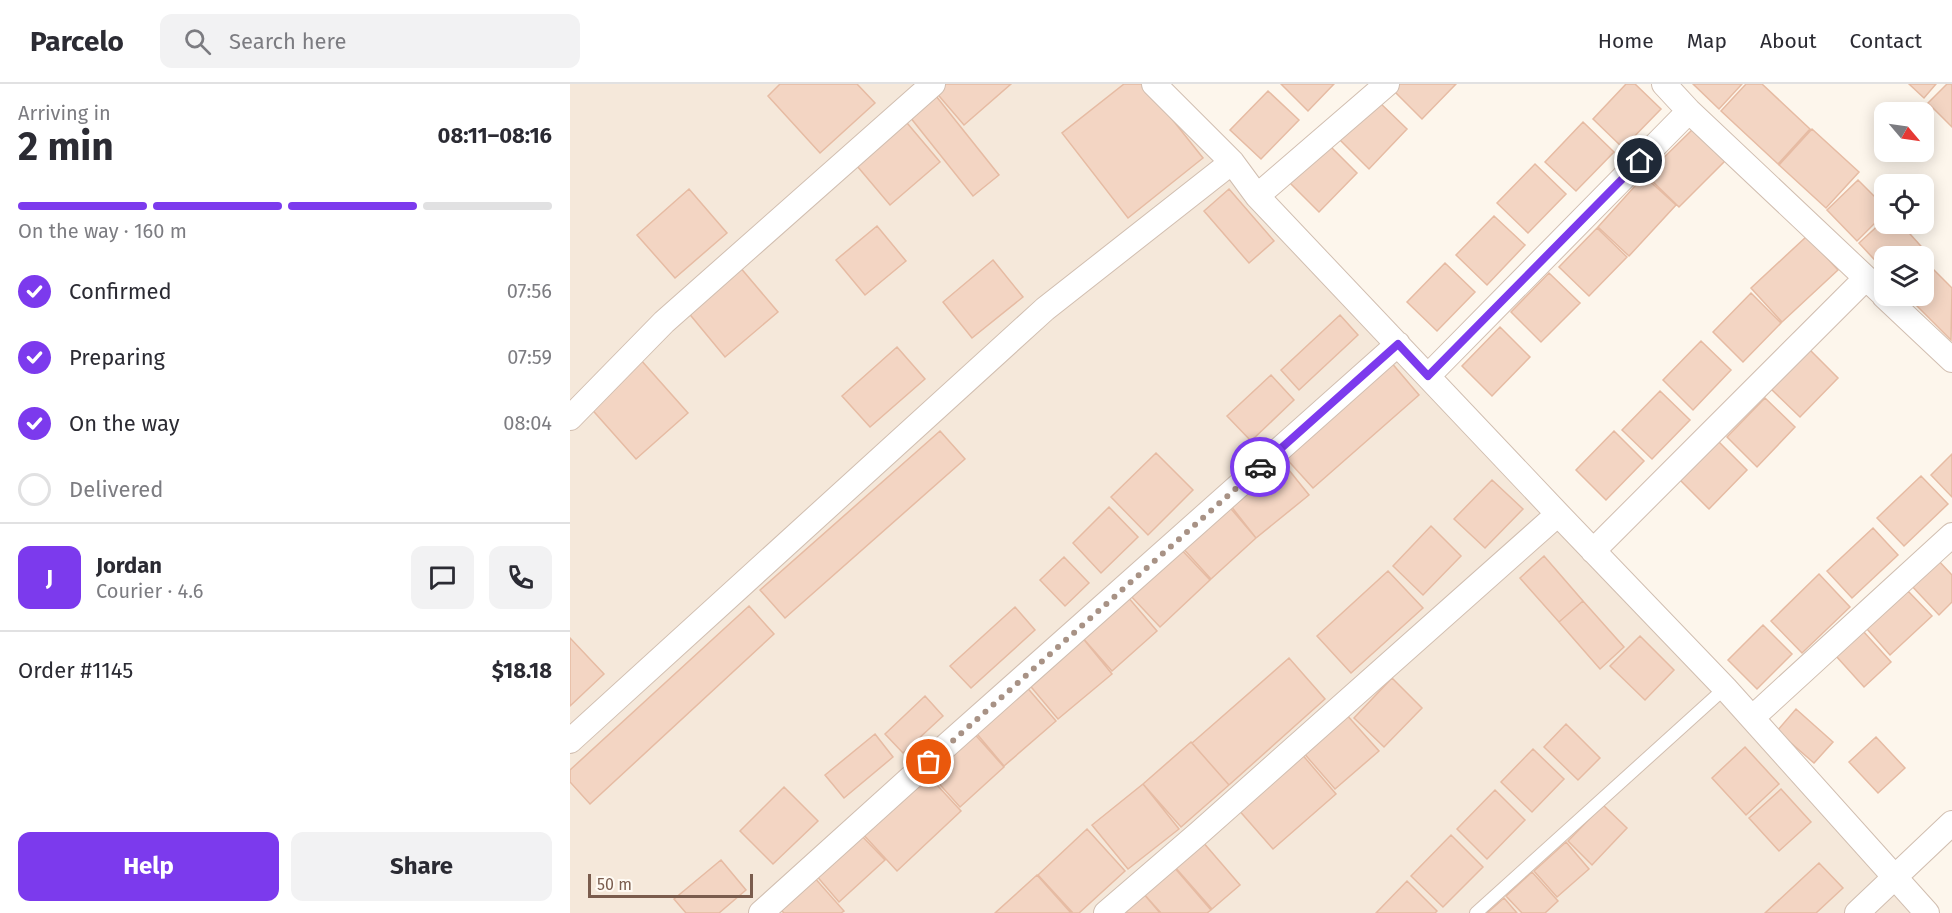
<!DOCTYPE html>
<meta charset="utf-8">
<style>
:root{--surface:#fff;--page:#f2f2f3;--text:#2b2b33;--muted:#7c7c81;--line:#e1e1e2;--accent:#7c3aed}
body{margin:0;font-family:"Fira Sans",sans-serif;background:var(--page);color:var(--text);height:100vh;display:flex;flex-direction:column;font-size:22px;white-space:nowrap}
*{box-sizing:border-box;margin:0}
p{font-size:20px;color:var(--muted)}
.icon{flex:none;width:33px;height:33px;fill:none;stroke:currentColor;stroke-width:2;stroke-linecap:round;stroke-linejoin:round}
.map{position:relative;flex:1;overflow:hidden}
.drawer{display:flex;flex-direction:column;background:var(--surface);width:570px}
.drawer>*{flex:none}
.needle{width:39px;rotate:119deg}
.fabs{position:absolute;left:1304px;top:18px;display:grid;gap:12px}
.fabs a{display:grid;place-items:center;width:60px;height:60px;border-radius:12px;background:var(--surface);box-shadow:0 3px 15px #0003;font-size:30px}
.scale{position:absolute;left:18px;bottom:15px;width:165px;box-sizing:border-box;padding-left:6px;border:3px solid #7a5c4d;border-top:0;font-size:16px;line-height:21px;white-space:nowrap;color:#7a5c4d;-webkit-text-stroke:4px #fffaf3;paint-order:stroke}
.pin{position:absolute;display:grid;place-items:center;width:51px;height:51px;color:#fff;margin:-26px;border:3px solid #fff;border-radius:50%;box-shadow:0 2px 6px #0007}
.courier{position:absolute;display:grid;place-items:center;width:60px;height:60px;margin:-30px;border:4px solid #7c3aed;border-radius:50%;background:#fff;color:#222;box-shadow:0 2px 8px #0007}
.summary em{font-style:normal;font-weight:700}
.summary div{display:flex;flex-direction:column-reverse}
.summary{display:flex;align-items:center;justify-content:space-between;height:102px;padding:0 18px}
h1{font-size:39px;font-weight:700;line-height:45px}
.bar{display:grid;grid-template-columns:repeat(4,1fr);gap:9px 6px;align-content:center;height:72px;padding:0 18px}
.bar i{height:8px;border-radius:4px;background:var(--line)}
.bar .active{background:var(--accent)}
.bar p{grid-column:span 4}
.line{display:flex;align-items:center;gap:15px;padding:0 18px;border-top:2px solid var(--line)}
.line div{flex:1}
.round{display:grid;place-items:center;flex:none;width:63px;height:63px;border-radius:12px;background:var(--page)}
ol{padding:0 18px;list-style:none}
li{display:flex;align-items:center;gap:18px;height:66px}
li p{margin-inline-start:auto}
li .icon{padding:6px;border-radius:50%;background:var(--accent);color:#fff;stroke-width:4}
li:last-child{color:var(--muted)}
li i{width:33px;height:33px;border:3px solid var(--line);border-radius:50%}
.button{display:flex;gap:12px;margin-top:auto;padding:12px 18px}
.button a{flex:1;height:69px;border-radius:12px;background:var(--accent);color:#fff;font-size:24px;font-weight:700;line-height:69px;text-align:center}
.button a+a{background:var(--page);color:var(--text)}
header{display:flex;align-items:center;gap:36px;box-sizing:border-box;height:84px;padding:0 30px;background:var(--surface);border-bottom:2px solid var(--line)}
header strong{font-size:28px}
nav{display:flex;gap:33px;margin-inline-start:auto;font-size:21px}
.search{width:420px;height:54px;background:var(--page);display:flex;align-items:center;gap:15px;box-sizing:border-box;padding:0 21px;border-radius:12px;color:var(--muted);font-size:22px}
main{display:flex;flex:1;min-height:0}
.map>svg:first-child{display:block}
.residential{fill:#f5e8da}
.building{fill:#f3d5c3;stroke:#e6bba3;stroke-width:1.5}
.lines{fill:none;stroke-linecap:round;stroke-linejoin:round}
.lane-casing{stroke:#d1beb0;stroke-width:14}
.street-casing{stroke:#d1beb0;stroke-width:26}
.lane{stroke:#fff;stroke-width:12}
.street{stroke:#fff;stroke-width:24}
.done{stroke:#a89285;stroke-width:6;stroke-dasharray:0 10.8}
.route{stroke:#7c3aed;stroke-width:8}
</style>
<header>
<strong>Parcelo</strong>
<div class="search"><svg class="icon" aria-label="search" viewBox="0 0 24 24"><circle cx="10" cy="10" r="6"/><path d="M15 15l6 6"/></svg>Search here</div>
<nav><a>Home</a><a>Map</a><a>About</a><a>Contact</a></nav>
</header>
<main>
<section class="drawer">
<div class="summary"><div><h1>2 min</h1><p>Arriving in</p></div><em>08:11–08:16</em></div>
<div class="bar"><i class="active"></i><i class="active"></i><i class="active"></i><i></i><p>On the way · 160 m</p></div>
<ol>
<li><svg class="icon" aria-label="check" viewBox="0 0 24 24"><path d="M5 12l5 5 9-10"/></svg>Confirmed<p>07:56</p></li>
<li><svg class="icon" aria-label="check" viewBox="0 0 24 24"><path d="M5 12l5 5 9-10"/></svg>Preparing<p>07:59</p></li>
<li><svg class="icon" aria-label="check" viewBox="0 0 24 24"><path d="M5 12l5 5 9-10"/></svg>On the way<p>08:04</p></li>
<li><i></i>Delivered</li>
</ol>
<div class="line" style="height:108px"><b class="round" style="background:var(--accent);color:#fff">J</b><div><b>Jordan</b><p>Courier · 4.6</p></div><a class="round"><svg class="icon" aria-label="chat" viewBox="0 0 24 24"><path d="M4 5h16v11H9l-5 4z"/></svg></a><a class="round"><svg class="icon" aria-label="phone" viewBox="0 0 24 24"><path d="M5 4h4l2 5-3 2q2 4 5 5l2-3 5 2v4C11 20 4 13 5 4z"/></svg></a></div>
<div class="line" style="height:78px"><div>Order #1145</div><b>$18.18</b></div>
<div class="button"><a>Help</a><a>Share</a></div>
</section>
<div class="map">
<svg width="1382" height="829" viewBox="0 0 1382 829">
<rect width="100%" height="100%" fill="#fdf6ec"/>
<path class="residential" d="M0 0H586L1357 829H0Z"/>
<path class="building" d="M210 0H287L305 19 250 69 198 12Z
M371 0H441L394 41 364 6Z
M554 0H574L633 74 558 134 492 49Z
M711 0H764L738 27Z
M827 0H886L852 35 822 5Z
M1056 0H1065L1091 25 1053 64 1023 35Z
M1123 0H1172L1149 25Z
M1176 0H1192L1240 45 1208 80 1151 27Z
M1339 0H1366L1354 14Z
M1377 0H1382V43L1358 19Z
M362 7 429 91 403 112 336 28Z
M698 7 729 36 691 75 660 46Z
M807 16 837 45 799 85 769 55Z
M332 33 370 78 320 121 282 76Z
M1013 38 1044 68 1006 107 975 78Z
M1125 43 1157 75 1109 123 1076 91Z
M1242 45 1289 88 1256 124 1209 81Z
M757 59 787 89 749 128 719 98Z
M965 80 996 110 958 149 927 119Z
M1074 92 1106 121 1059 172 1028 143Z
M1288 96 1314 122V130L1287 157 1257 126Z
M119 105 157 149 105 194 67 151Z
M659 105 704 157 679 179 634 127Z
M924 132 955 161 917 201 886 171Z
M1314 136V140H1331L1358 170 1353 174V172H1314V186L1289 159Z
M307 142 336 177 295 211 266 176Z
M1027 144 1057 173 1019 212 989 183Z
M1237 152 1268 186 1212 238 1181 204Z
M423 176 453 213 402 254 373 218Z
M1355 177 1382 204 1381 256 1337 212H1353V179Z
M875 179 905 208 867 247 837 218Z
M169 182 208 228 155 273 117 227Z
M979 189 1010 219 971 258 941 228Z
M1181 209 1211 239 1173 278 1143 248Z
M770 231 788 251 729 306 711 286Z
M930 243 960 273 922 312 892 282Z
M1131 257 1161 286 1123 326 1093 296Z
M327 263 355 295 300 343 272 312Z
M1238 264 1268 294 1230 333 1200 304Z
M70 275 118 329 66 375 18 321Z
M820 277 849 311 743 404 713 371Z
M701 291 724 316 681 357 657 332Z
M1090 307 1120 336 1082 375 1052 346Z
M1195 314 1225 343 1187 383 1157 353Z
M370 347 395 375 215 534 190 506Z
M1044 347 1074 377 1036 416 1006 386Z
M1147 356 1177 386 1139 425 1109 395Z
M586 369 623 406 578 451 541 413Z
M1382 370V413L1361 391Z
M710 375 739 411 686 454 657 417Z
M1351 392 1378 420 1334 462 1307 434Z
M922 396 953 425 915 464 884 435Z
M656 419 686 454 641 495 610 461Z
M539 423 568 453 531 489 503 459Z
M861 442 891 472 853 511 823 482Z
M1303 444 1328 471 1282 514 1257 487Z
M608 462 640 496 590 543 559 510Z
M974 472 1013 517 989 538 950 494Z
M494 473 519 499 495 522 470 496Z
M1367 475 1382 491V518L1369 531 1340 500Z
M818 487 853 524 781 589 747 552Z
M1249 490 1280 523 1232 569 1201 537Z
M1338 507 1362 532 1320 571 1297 545Z
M557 512 587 547 542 587 511 552Z
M1013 517 1054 563 1030 585 989 538Z
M179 522 204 550 20 720 0 698V686Z
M445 523 465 546 401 604 380 582Z
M1193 541 1222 570 1187 605 1158 576Z
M1293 547 1321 578 1294 603 1266 572Z
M511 552 542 590 488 635 457 598Z
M1070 552 1104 586 1075 616 1040 582Z
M0 554 34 590 0 622Z
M719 574 755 615 659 701 622 659Z
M822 594 852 624 814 663 784 634Z
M454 600 486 637 434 682 402 644Z
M355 612 373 632 333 669 315 650Z
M1226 625 1263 658 1244 679 1207 647Z
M775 629 809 667 765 705 732 667Z
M996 640 1030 674 1008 696 974 663Z
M401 646 434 683 390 723 356 685Z
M305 650 323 673 274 714 255 691Z
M1306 653 1335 684 1308 709 1279 678Z
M621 658 659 701 611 743 573 700Z
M1175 663 1209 700 1176 731 1142 694Z
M963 665 994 695 962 728 931 698Z
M730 668 766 710 703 765 667 724Z
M355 688 391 727 327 787 291 748Z
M573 700 609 745 558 785 522 741Z
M214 703 248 737 203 780 170 747Z
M1211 705 1241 738 1209 767 1179 734Z
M925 706 955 736 917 775 887 745Z
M1033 721 1057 744 1022 781 998 757Z
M517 745 555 787 509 829H503L468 791Z
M289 749 315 776 269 818 245 790Z
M881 751 913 783 873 823 841 792Z
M632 757 670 801 642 825 604 782Z
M996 758 1019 785 987 813 964 787Z
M151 776 176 806 149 829H116L104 815Z
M1249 779 1273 804 1246 829H1195Z
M603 782 641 826 637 829H591L573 809Z
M962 788 988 817 975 829H952L936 812Z
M467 791 501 829H425Z
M243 792 274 827 271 829H214L209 824Z
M837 797 867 827 865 829H806Z
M573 809 590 829H550Z
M934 814 947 829H917Z"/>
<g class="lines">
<g class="lane-casing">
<path id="lane" d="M906 829 1155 604"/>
</g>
<g class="street-casing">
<path id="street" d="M584 0 662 78 687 112 988 430 1155 604 1357 829
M1094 0 1119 27 1314 211
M687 112 817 0
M1314 212 1382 276
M858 292 1119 27
M0 334 94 238 363 0
M1023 467 1296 194
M1182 634 1382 451
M0 657 475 225 662 78
M191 829 376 662 828 260
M536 829 629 749 988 430
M1287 829 1382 739"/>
</g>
<use href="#lane" class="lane"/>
<use href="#street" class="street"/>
</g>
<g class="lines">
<path class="done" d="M359 678 690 383"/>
<path class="route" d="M690 383 828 260 858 292 1070 77"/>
</g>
</svg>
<div class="fabs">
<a><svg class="needle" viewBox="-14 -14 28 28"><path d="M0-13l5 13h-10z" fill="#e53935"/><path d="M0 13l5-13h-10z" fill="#7c7c81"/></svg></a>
<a><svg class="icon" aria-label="locate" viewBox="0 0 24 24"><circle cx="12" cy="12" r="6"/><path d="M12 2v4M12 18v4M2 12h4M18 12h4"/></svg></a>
<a><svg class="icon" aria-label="layers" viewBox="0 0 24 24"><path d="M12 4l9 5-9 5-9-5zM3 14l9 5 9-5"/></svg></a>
</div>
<div class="scale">50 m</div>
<div class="pin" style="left:359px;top:678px;background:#ea580c"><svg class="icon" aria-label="bag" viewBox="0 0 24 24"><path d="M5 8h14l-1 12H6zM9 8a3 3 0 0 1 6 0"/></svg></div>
<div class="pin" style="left:1070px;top:77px;background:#1f2937"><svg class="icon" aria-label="home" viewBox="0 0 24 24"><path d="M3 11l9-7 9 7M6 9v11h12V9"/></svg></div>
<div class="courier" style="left:690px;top:383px"><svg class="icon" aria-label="car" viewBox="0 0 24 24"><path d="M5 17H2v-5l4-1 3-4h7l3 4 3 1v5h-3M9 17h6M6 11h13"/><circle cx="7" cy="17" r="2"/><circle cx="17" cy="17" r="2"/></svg></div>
</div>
</main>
